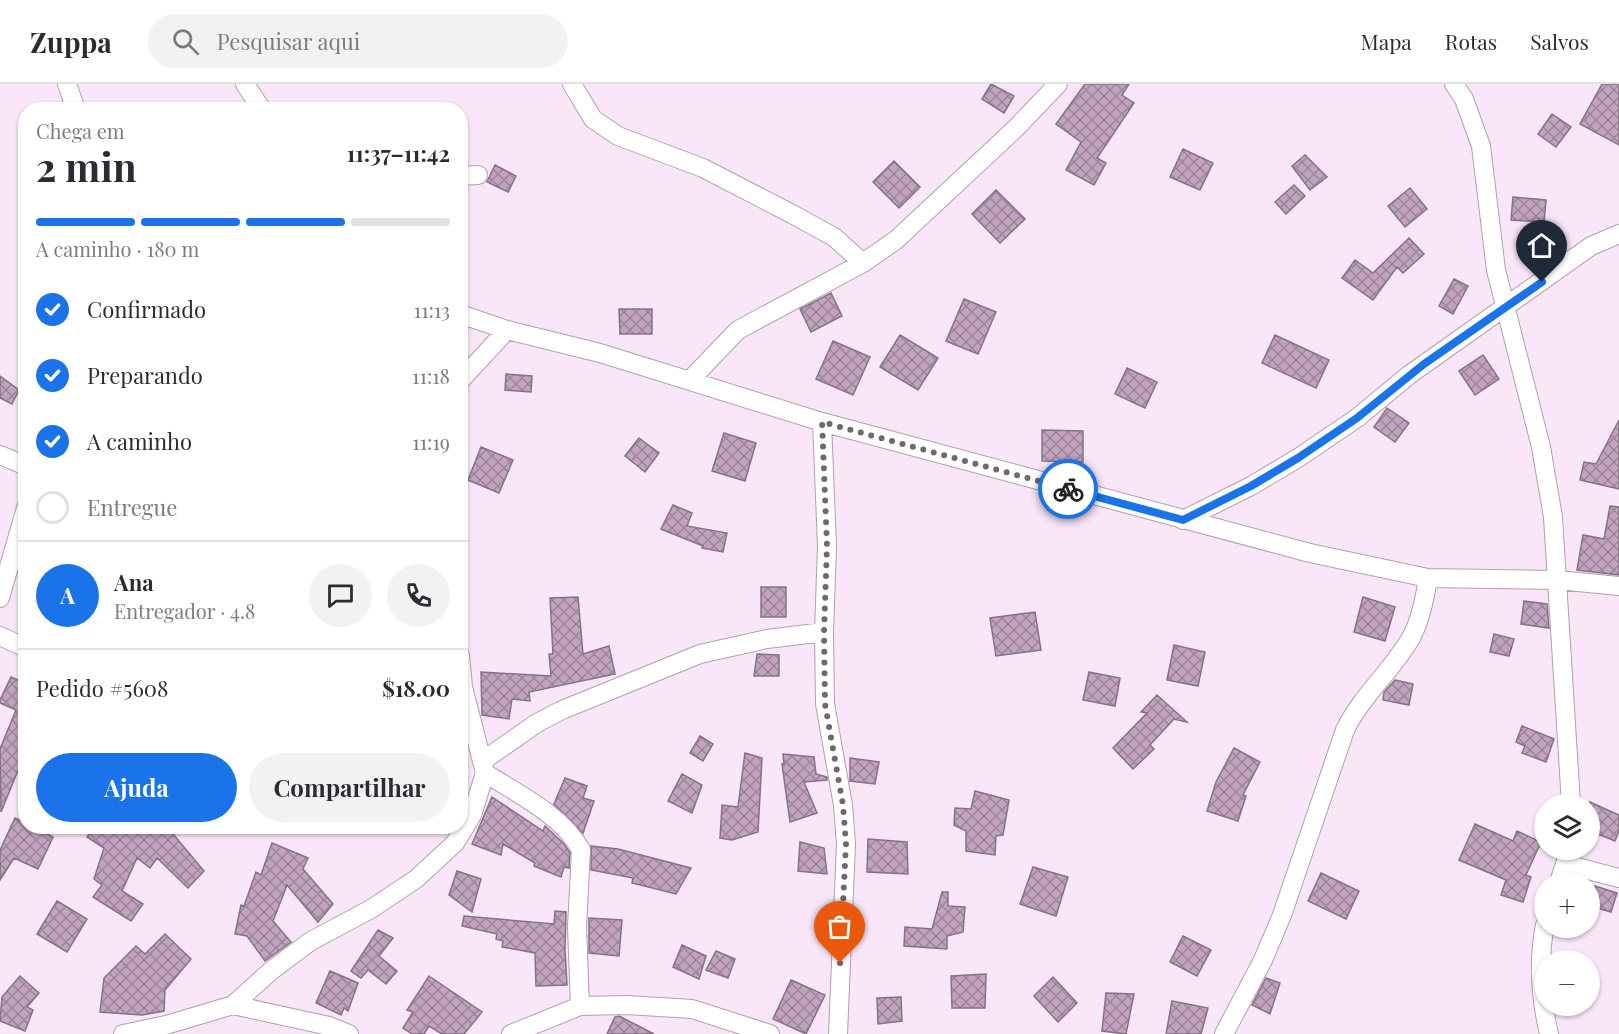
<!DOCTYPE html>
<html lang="pt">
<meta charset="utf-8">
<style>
:root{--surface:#fff;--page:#f2f2f3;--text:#2b2b33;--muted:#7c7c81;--line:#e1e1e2;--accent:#1a73e8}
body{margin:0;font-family:"Playfair Display",serif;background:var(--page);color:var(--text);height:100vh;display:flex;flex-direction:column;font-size:22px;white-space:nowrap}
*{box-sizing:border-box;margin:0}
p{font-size:20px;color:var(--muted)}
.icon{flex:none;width:33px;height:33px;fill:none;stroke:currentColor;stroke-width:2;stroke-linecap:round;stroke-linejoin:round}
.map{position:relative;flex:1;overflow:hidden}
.panel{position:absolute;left:18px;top:18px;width:450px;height:732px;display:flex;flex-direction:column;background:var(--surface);border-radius:24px;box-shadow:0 2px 4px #0004}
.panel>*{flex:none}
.fabs{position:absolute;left:1534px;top:710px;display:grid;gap:12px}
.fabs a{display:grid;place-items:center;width:66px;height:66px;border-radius:50%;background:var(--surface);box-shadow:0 2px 4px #0004;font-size:30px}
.pin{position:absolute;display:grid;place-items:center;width:51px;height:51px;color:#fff;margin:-62px -26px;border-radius:50% 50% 50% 0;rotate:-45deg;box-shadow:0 0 6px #0007}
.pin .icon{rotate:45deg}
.courier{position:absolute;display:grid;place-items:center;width:60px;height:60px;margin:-30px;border:4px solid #1a73e8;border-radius:50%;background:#fff;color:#222;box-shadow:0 2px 8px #0007}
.headline em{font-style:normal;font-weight:700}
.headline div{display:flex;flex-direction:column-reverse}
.headline{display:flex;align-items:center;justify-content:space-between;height:102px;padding:0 18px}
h1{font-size:39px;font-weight:700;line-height:45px}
.bar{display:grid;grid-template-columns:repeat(4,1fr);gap:9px 6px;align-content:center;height:72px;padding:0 18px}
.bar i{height:8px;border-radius:4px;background:var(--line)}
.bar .on{background:var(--accent)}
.bar p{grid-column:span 4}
.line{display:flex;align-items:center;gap:15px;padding:0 18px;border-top:2px solid var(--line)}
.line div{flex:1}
.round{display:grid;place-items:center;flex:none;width:63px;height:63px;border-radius:32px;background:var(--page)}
ol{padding:0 18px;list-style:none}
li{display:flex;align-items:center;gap:18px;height:66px}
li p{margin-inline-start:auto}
li .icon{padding:6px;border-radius:50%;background:var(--accent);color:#fff;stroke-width:4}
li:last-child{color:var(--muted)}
li i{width:33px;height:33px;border:3px solid var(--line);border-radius:50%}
.action{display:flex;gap:12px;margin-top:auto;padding:12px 18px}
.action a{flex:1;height:69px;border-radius:36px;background:var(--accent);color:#fff;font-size:24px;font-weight:700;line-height:69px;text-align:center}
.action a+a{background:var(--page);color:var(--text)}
header{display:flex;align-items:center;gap:36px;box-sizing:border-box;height:84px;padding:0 30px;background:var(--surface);border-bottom:2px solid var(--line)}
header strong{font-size:28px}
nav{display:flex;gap:33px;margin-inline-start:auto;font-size:21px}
.search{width:420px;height:54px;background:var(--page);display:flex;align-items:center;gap:15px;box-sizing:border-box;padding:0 21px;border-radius:33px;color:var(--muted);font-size:22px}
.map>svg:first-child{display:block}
.building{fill:url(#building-cross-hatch);stroke:#847483;stroke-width:1.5}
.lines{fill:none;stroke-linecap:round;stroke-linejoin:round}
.street-casing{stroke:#b2a0b1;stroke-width:20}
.street{stroke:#fff;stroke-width:18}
.done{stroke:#726771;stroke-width:6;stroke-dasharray:0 10.8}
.route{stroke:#1a73e8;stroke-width:8}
</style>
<header>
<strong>Zuppa</strong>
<div class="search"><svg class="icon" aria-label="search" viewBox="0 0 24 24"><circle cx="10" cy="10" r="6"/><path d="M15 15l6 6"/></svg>Pesquisar aqui</div>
<nav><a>Mapa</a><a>Rotas</a><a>Salvos</a></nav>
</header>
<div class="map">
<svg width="1619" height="950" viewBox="0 0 1619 950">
<defs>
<pattern id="building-cross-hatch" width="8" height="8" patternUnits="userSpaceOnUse" patternTransform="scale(1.5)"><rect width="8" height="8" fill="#c1a3bf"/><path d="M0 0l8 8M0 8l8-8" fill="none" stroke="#9d849b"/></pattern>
</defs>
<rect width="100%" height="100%" fill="#f9e6f8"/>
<path class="building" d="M991 0 1014 12 1004 29 982 15Z
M1085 0H1129L1122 11 1134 19 1097 74 1106 79 1094 101 1066 86 1081 58 1056 40Z
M1602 0H1619V61L1580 40Z
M1552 30 1571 43 1556 63 1538 50Z
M1183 65 1213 79 1200 106 1170 93Z
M1305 71 1327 93 1310 106 1292 82Z
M894 77 920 103 899 124 873 98Z
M495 81 516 92 508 108 487 98Z
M1294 101 1305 112 1286 130 1275 118Z
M1410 104 1427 125 1405 143 1388 122Z
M996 106 1025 135 1000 159 972 130Z
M1513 113 1546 116 1544 138 1511 136Z
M1409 154 1424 170 1403 189 1397 183 1373 216 1342 194 1355 176 1373 189Z
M1454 195 1468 202 1453 230 1439 222Z
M831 209 842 232 811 248 800 225Z
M964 215 996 228 978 270 946 257Z
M619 225H652V250H620Z
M900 251 938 274 918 306 880 283Z
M1275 251 1329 276 1316 304 1262 279Z
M833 257 870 273 853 311 816 295Z
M1483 271 1499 295 1475 311 1459 287Z
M1127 284 1157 298 1145 324 1115 310Z
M506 290 532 292 531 308 505 306Z
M0 292 19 306 12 320 0 314Z
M1387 324 1409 339 1395 358 1374 343Z
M1619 336V405L1580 396 1584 378 1596 380Z
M1042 346 1083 347V378L1042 377Z
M724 349 756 359 745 397 712 387Z
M639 354 659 369 645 388 625 372Z
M481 363 513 376 499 409 468 396Z
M673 421 692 429 687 442 727 449 723 468 702 464 703 462 661 445Z
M1610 422 1619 423V491L1577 486 1583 451 1604 455Z
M761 503H786V533H761Z
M578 513 583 570 609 562 615 590 529 608 530 617 512 615 509 635 482 631 481 588 551 592 549 570H553L550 514Z
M1363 513 1395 523 1385 557 1354 548Z
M1524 517 1547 520 1549 544 1521 540Z
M1035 528 1041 566 996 572 990 534Z
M1494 550 1514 555 1509 572 1490 568Z
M1174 561 1205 568 1198 602 1167 596Z
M757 570 779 571V592H754Z
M1089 588 1120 594 1115 622 1083 616Z
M11 593 26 600V667L1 728 0 665 16 626 0 619V616Z
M1395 596 1413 600 1409 621 1383 616 1384 608Z
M1157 611 1187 638 1174 635 1150 661 1154 665 1133 685 1113 664 1147 629 1141 628Z
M1522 642 1554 655 1546 678 1522 669 1525 662 1516 658Z
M700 652 713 660 703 677 690 669Z
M1234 664 1260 678 1243 711 1246 712 1238 737 1207 727 1216 698Z
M745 669 762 674 758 748 732 756 720 754 722 721 738 723Z
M783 670 814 673 816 690 827 693V696L804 698 817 729 790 738 782 680 784 681Z
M850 674 879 678 875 700 850 697Z
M682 690 702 701 692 729 668 717Z
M565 694 587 702 583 714 594 717 583 749 554 720Z
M975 707 1009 716 1003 751 996 752 995 771 966 767V747L954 741 955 724 971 725Z
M492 713 543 747 545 742 564 760 570 769 569 784 564 783 561 793 534 782 535 779 503 760 501 771 472 760Z
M1590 718 1619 731V747L1615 757 1590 747Z
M15 734 26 739V742H32L53 753 38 785 14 774 0 796V766Z
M1475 740 1513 757 1517 747 1541 758 1526 791 1531 793 1523 818 1501 811 1506 796 1459 776Z
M94 742H178L173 750 204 787 188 804 157 774 150 784 137 774 122 807 143 820 131 837 93 813 102 801 94 795 104 764 87 753Z
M868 755 907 758 908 790 867 788Z
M800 758 824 764 827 790 798 787Z
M272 759 308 774 303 785 333 820 318 838 287 801 273 837 291 858 265 877 247 852 235 850 241 821 244 822 256 788 261 791Z
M591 762 618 765 691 784 676 810 632 799 633 794 591 786Z
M1033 783 1068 793 1056 832 1020 820Z
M457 787 481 795 472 828 449 811Z
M1321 789 1359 807 1346 835 1308 817Z
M1595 802 1617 809 1611 828 1590 822Z
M942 808H948V822L965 823 963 848 947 852V865L904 862 905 843 932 845Z
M57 817 87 835 67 868 37 850Z
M555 827 566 828 565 866 567 901 536 902 535 869 502 863 503 857 496 855 497 850 462 842 464 832 554 840Z
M589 834 622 836 619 872 589 869Z
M378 846 393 854 379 872 397 887 386 900 368 886 361 894 351 887Z
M165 850 191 875 165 906 164 927 142 931 100 928 104 894 136 862 145 870Z
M1183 852 1211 866 1197 892 1170 878Z
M682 861 706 872 699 895 673 883Z
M716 867 735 875 728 894 706 886Z
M330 887 358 899 348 927 344 924 341 931 316 919Z
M986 890 985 924H952L951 892Z
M20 892 39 909 27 923 33 926 25 947 0 937 2 913Z
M429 892 482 928 464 950H442L429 942 424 950H412L403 944 413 928 407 926Z
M1053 893 1077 919 1058 938 1034 912Z
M1266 894 1280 899 1270 930 1252 921Z
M791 896 825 911 806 950 773 935Z
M1106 909 1134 910 1126 950 1102 947Z
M901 913 902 937 878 940 877 914Z
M1172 917 1208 924 1201 950H1166Z
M619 932 654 950H607L615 933Z"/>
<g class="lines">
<g class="street-casing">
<path id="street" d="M67 0 76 26
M245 0 262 26
M572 0 593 35 618 52 703 84 792 130 834 153 863 179
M1454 0 1464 15 1481 62 1496 186 1541 363 1553 433 1571 720
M460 92 478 91
M460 230 507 246 600 269 822 338 1310 469 1428 494 1558 496 1619 502
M690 296 738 246 863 179 896 156 1016 44 1058 0
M460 297 507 246
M822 338 827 462 824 548 825 620 843 721 846 760 838 950
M0 371 26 382
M1183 436 1251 402 1298 374 1357 334 1409 291 1591 162 1619 150
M0 514 26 424
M0 552 26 564
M484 676 537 639 562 626 700 570 767 555 824 548
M485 689C518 710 562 731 581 766L577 843 580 922
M1565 780 1619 794
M1559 798 1570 765
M1545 841C1538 876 1541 916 1549 950
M233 921 272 886 311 857 371 825 416 795 455 759 472 731 485 689 463 603 460 571
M123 950 166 941 233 921 329 942 349 950
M511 950 580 922 627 921 692 925 770 950
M1224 950 1263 876 1282 831 1345 646C1362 611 1393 586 1412 552 1421 534 1425 514 1428 494"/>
</g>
<use href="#street" class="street"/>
</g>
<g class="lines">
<path class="done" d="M840 879 846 760 843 721 825 620 824 548 827 462 822 338 1068 405"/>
<path class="route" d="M1068 405 1183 436 1251 402 1298 374 1357 334 1424 280 1542 198"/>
</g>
</svg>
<div class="fabs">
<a><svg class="icon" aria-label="layers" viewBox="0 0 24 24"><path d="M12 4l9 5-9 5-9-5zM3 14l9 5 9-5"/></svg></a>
<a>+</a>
<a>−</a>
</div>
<div class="pin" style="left:840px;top:879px;background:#ea580c"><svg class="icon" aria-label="bag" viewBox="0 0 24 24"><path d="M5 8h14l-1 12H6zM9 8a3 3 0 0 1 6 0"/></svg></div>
<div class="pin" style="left:1542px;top:198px;background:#1f2937"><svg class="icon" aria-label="home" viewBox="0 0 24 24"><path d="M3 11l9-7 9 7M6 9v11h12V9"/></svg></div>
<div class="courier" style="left:1068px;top:405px"><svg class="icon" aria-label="bike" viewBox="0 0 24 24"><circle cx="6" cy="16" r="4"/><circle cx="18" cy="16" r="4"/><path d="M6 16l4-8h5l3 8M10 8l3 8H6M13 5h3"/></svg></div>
<section class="panel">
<div class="headline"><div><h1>2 min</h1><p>Chega em</p></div><em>11:37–11:42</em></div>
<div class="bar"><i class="on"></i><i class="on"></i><i class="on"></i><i></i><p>A caminho · 180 m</p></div>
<ol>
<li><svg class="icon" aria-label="check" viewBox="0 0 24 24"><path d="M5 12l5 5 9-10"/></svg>Confirmado<p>11:13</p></li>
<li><svg class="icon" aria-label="check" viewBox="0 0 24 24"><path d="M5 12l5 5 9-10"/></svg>Preparando<p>11:18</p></li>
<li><svg class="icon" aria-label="check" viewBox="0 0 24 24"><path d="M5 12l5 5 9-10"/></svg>A caminho<p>11:19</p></li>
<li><i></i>Entregue</li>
</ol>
<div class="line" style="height:108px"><b class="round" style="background:var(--accent);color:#fff">A</b><div><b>Ana</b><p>Entregador · 4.8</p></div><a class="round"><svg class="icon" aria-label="chat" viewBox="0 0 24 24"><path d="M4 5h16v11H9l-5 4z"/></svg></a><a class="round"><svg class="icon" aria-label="phone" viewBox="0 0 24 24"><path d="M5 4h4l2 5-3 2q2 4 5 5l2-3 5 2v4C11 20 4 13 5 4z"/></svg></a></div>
<div class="line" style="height:78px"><div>Pedido #5608</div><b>$18.00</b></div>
<div class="action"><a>Ajuda</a><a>Compartilhar</a></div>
</section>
</div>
